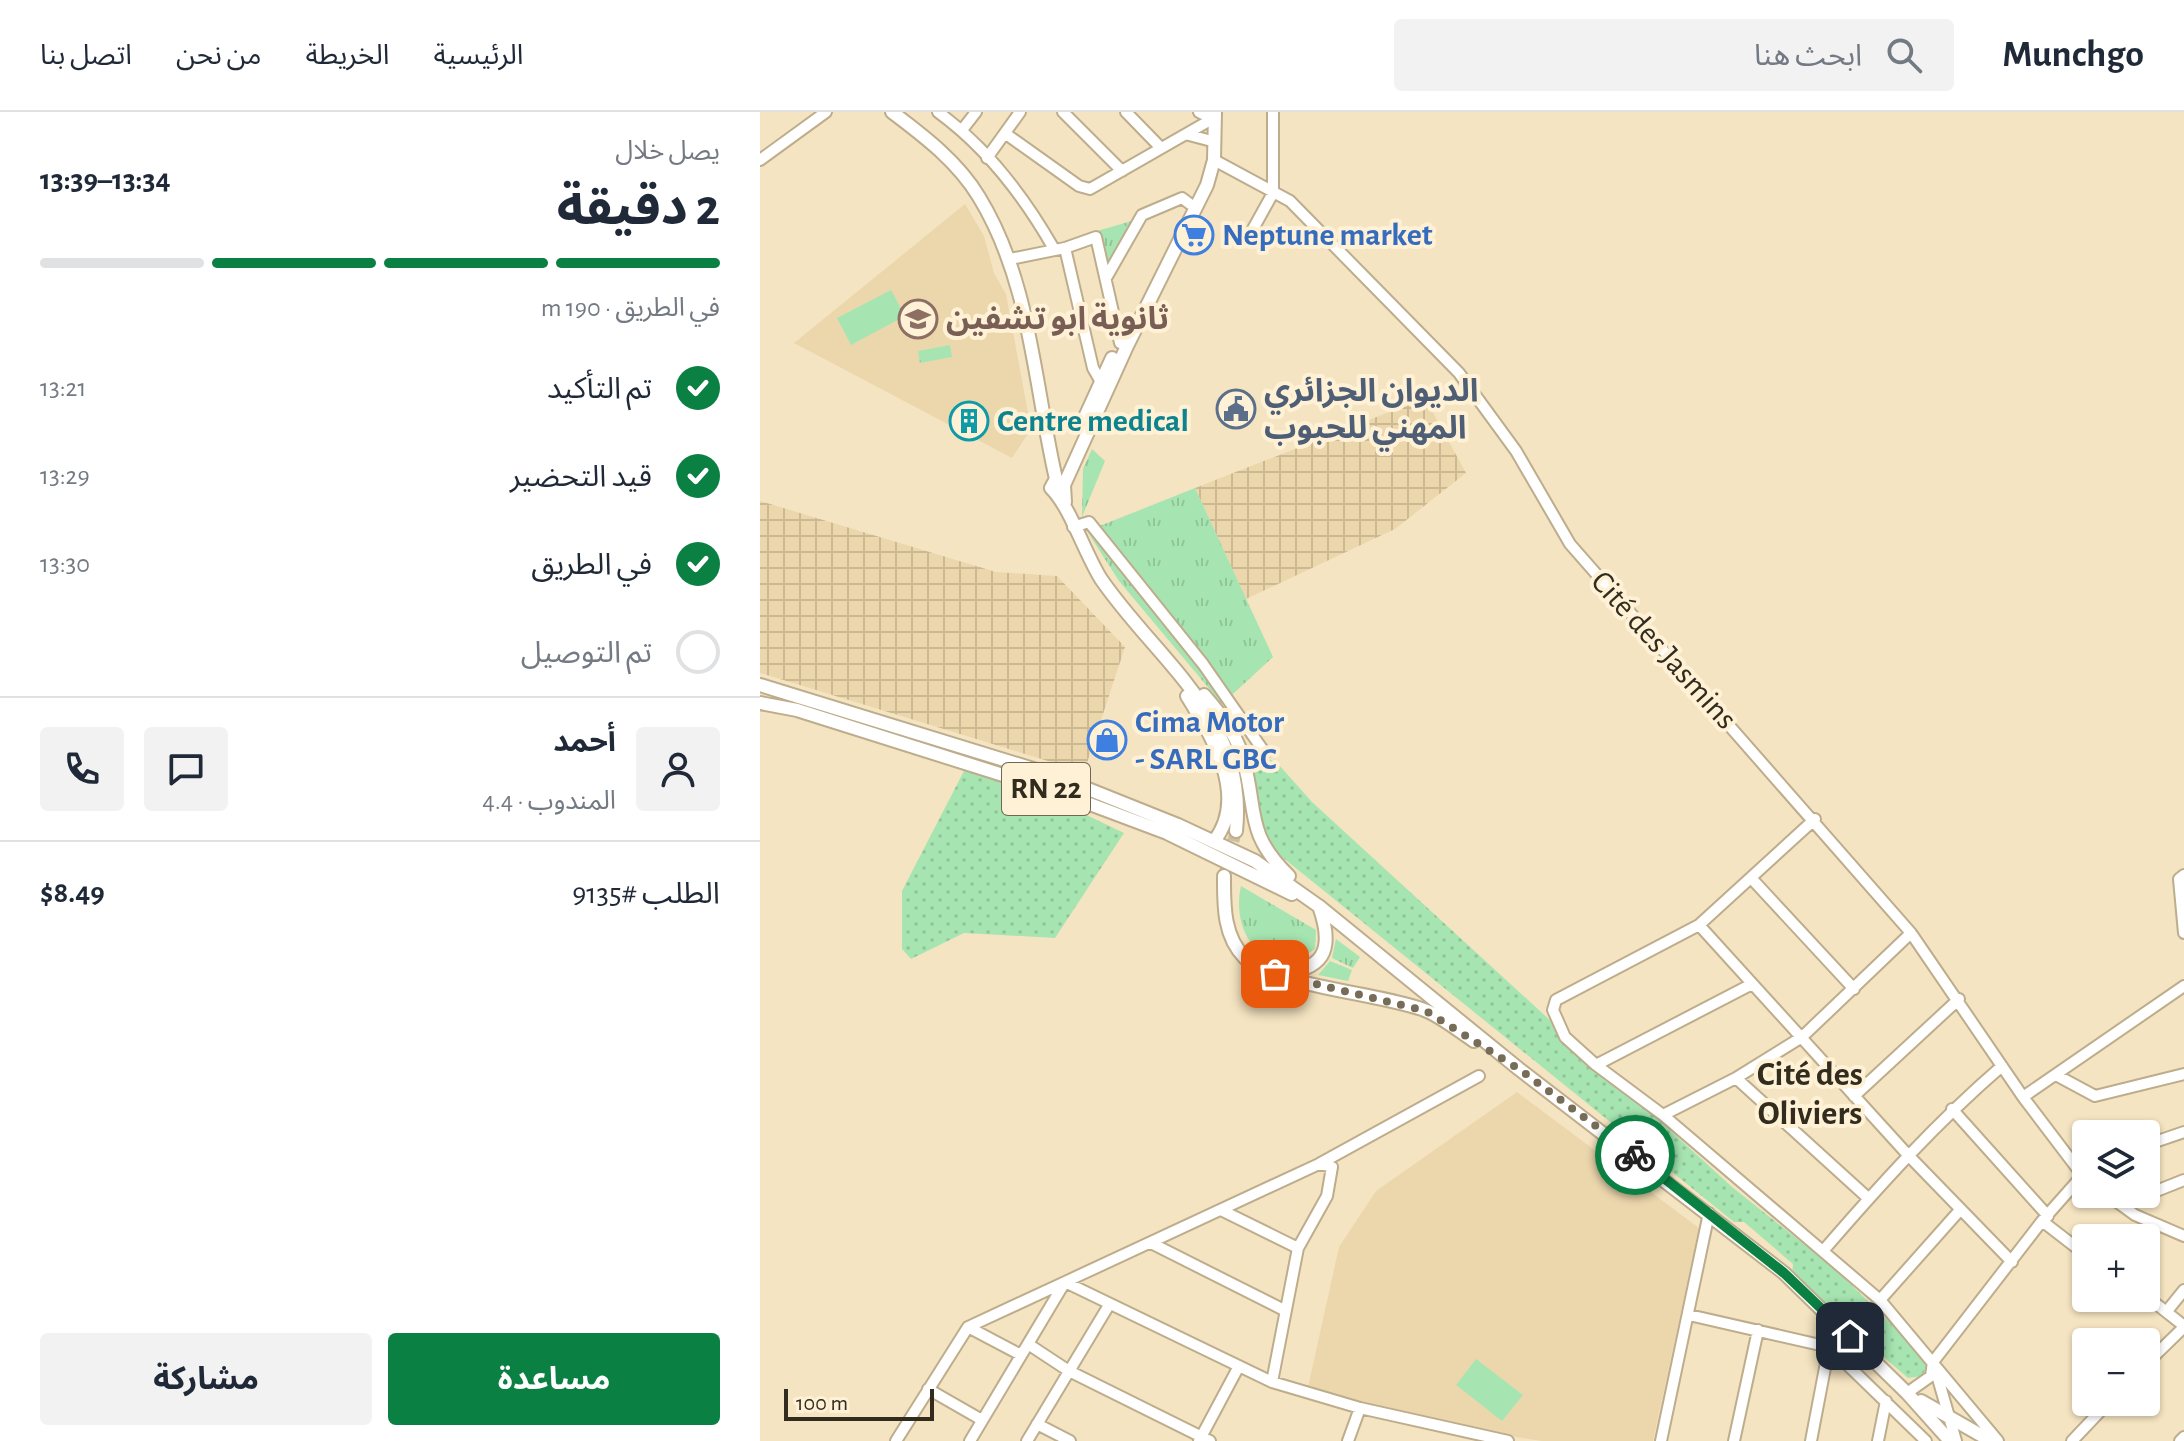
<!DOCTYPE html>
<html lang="ar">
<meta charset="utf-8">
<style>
:root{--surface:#fff;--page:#f2f2f3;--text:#1f2937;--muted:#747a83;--line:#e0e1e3;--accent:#0b8043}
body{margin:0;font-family:"Alegreya Sans","Noto Sans Arabic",sans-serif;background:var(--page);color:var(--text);direction:rtl;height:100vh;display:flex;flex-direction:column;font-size:30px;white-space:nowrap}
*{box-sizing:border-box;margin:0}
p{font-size:26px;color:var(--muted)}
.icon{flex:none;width:44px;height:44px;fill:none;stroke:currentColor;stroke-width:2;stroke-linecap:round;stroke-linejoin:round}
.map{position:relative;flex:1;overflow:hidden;direction:ltr}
.panel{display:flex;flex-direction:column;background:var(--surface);width:760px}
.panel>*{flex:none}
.controls{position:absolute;left:1312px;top:1008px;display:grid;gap:16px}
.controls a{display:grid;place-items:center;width:88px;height:88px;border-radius:8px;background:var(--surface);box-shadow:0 2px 6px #0004;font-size:40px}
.scale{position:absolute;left:24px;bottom:20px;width:150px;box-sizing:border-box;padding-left:8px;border:4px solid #322c1e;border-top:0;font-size:22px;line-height:28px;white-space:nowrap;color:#322c1e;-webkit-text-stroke:6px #fff1d5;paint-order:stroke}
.pin{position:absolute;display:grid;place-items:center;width:68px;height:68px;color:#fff;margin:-34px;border-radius:16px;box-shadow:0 4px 12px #0006}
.courier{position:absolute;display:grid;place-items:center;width:80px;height:80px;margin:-40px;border:6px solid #0b8043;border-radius:50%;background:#fff;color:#222;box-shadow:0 2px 10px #0007}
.head em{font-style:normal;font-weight:700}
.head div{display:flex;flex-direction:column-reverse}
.head{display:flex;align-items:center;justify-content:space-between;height:136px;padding:0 40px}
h1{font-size:52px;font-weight:700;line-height:60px}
.bar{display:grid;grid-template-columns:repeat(4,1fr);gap:12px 8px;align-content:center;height:96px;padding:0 40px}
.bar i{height:10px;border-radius:6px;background:var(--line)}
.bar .active{background:var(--accent)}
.bar p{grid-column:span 4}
.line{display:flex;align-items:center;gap:20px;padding:0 40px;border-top:2px solid var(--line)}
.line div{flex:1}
.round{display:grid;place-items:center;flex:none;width:84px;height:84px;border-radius:8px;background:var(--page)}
ol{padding:0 40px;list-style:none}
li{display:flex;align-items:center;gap:24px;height:88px}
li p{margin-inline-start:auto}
li .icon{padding:8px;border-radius:50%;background:var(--accent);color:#fff;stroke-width:4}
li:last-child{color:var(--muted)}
li i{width:44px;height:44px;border:4px solid var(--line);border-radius:50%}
.cta{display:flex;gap:16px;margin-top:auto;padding:16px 40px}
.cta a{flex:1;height:92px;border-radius:8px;background:var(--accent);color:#fff;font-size:32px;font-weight:700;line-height:92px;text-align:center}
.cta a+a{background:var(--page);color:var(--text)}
header{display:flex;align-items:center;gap:48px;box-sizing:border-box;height:112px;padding:0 40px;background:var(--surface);border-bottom:2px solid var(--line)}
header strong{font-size:38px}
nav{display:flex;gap:44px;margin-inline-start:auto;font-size:28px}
.search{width:560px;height:72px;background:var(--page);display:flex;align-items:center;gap:20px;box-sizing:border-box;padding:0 28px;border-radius:8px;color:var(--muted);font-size:30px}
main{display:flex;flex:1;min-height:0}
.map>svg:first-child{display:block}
.built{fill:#ecd7ad}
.industrial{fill:url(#industrial-grid)}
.grass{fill:url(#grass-tufts)}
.park{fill:url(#park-dots)}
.pitch{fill:#a6e5b1}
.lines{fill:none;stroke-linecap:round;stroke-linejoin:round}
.major-tunnel{stroke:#cebfa0;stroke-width:12;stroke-dasharray:12 6;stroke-linecap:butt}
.minor-casing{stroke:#bdad8c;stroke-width:14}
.major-casing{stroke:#bdad8c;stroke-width:16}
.minor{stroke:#fff;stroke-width:10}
.major{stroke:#fff;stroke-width:12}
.done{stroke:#766c57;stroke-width:8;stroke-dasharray:0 14.4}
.route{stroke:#0b8043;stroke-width:10}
.labels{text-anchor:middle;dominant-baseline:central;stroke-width:8;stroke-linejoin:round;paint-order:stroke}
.shield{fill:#fff1d5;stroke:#706755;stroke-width:2}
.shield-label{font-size:30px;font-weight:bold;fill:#322c1e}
.shop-label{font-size:32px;font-weight:bold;fill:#366cbe;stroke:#fff1d5;text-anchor:start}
.education-label{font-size:32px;font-weight:bold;fill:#785e54;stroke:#fff1d5;text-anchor:start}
.service-label{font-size:32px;font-weight:bold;fill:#4e5e75;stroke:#fff1d5;text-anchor:start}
.culture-label{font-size:32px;font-weight:bold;fill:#0d838f;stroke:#fff1d5;text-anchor:start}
.street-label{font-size:32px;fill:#322c1e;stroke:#fff1d5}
.neighbourhood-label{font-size:34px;font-weight:bold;fill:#322c1e;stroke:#fff1d5}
</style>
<header>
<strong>Munchgo</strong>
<div class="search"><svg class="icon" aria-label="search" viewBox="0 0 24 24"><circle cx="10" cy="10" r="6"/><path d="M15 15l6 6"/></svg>ابحث هنا</div>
<nav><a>الرئيسية</a><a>الخريطة</a><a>من نحن</a><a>اتصل بنا</a></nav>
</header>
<main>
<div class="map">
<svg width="1424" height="1329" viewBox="0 0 1424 1329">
<defs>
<pattern id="industrial-grid" width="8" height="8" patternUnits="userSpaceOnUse" patternTransform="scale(2)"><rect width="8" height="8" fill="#ecd7ad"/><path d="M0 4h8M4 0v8" fill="none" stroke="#cbb994"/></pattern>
<pattern id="grass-tufts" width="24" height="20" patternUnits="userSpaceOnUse" patternTransform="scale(2)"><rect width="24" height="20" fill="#a6e5b1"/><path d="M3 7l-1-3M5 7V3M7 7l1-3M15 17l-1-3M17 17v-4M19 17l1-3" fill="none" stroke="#8fc598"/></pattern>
<pattern id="park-dots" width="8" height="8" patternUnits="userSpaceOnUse" patternTransform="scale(2)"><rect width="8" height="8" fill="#a6e5b1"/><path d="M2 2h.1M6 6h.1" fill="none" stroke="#8fc598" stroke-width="1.8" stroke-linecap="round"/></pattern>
</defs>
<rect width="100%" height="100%" fill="#f5e4c1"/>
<path class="built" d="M205 92 224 124 234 161 246 182 271 317 252 346 34 231Z
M757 980 939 1116 893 1329H782L691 1315 548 1275 579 1135 616 1079Z"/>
<path class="industrial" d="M665 286 706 361 635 417 486 487 435 376Z
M0 389 236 460 297 464 365 535 324 660 0 561Z"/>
<path class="grass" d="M375 108 348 155 337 119Z
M190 233 192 245 160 251 158 239Z
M332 337 345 349 322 405 323 357Z
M435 376 513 545 462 592 359 469 327 419Z
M481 774 556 818 555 837C506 871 470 822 481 774Z
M576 827 600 845 593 856 572 846Z
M570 849 592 858 588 869 558 863Z"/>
<path class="park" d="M503 643 519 653 552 690 972 1075 1075 1157 1169 1249 1162 1264 1148 1266 1032 1166 1033 1152 984 1110H974L511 736 501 713 490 647Z
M205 657 293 687 364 721 295 826 204 821 151 847 142 837V779Z"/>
<path class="pitch" d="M131 178 145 204 91 233 77 206Z
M716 1247 763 1283 742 1309 696 1273Z"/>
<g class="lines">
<path class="major-tunnel" d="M464 764 476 719"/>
<g class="minor-casing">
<path id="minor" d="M178 0C226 35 265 86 294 137
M303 0 362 59
M366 0 401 36
M439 0 447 4
M202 18 216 0
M246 22 319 74 330 77 447 10
M429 23 448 28
M227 46 260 0
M0 48 66 0
M454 48 530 89 699 261 756 339 810 432 1151 821 1263 985 1326 1068
M488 126 513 81V0
M305 136 333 256 341 270
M250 147 305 136 336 125 360 231
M346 166 382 103 422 86 430 92
M313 415 329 410 443 552 505 641
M1055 707 939 813 796 888 793 898 805 925 836 953 903 1003 1120 1188 1238 1329
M1424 763 1419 767 1424 821
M992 767 1094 877
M939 813 1148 1043 1252 1150
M836 953 992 872
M1296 963 1335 984 1424 962
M976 966 1108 1086
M1094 984 1199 887
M1263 985 1424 874
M1192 997 1288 1104
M903 1003 976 966 1042 925 1151 821
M1386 1033 1424 1020
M1346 1082 1375 1103 1424 1124
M1361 1093 1424 1068
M463 1099 538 1136
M1282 1109 1326 1143
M391 1131 524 1198
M1063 1139C1120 1073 1176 1011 1242 954
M1386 1184 1423 1213
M1120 1188 1200 1098
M1407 1199 1424 1178
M929 1203 1069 1235 1166 1329
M208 1215 261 1243
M268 1232 309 1259 450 1329
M1386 1252 1424 1215
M1175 1256 1196 1329
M512 1270 538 1136 567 1084 572 1055 560 1052
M168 1277 222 1308
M1147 1281 1171 1264 1173 1250 1282 1109 1321 1065
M277 1312 310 1329
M136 1329 208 1215 305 1170 512 1270 600 1296 748 1329
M210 1329 305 1170 559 1052 719 964
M267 1329 349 1193
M439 1329 479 1254
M588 1329 600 1296
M901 1329 949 1101
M974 1329 998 1218
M1051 1329 1069 1235
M1118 1329 1126 1289
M1312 1329 1349 1290
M1420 1329 1424 1325"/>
</g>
<g class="major-casing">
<path id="major" d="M132 0C164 24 198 50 219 85 271 170 274 272 296 367L291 376C311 396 324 440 341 467 398 550 488 606 476 719
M325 305 352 246
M305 390 304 373 367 234 447 73 454 48 455 0
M0 573 293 663 418 713 495 749 560 795 759 957 1024 1161 1147 1281 1190 1329
M444 583C459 600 474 619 481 640 499 694 482 719 529 764
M427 584C452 624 489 685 454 729
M0 591 37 598 303 682 407 721 532 782
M464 764C464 793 463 824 485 846 512 874 626 882 667 899 683 906 699 919 714 929
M515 862C564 859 575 839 559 794
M1161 1289 1231 1329"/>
</g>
<use href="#minor" class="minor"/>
<use href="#major" class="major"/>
</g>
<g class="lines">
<path class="done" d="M515 862 666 899 759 957 875 1043"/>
<path class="route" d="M875 1043 1024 1161 1090 1224"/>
</g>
<defs>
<g id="supermarket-ring" transform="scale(2)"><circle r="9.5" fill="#fff1d5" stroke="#3f7fe0" stroke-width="1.5"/><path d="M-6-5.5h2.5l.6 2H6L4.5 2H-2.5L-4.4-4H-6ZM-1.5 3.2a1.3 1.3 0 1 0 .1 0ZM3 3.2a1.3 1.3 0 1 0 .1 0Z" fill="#3f7fe0"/></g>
<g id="school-ring" transform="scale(2)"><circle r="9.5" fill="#fff1d5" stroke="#8d6e63" stroke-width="1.5"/><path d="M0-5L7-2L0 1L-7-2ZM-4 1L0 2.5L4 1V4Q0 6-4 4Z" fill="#8d6e63"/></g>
<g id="civic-ring" transform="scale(2)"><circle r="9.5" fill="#fff1d5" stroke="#5c6f8a" stroke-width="1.5"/><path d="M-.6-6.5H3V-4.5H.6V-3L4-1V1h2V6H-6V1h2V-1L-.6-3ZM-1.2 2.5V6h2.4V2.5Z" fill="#5c6f8a"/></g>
<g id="building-ring" transform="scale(2)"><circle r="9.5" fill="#fff1d5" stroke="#0f9aa8" stroke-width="1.5"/><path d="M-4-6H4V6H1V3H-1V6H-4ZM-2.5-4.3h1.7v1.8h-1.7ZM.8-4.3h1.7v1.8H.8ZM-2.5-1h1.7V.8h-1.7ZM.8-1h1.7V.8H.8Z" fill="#0f9aa8"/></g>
<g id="shop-ring" transform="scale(2)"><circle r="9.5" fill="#fff1d5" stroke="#3f7fe0" stroke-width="1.5"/><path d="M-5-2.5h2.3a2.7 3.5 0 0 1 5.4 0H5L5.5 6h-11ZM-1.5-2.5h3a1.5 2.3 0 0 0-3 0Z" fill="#3f7fe0"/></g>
</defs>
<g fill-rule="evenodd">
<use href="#supermarket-ring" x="434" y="123"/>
<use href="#school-ring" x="158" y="207"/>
<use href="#civic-ring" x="476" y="297"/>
<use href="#building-ring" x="209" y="309"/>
<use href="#shop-ring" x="347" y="628"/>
</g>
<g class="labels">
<rect class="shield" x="242" y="651" width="88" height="52" rx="6"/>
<g class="shield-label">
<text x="286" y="677">RN 22</text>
</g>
<g class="shop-label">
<text x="462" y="123">Neptune market</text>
<text x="375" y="610">Cima Motor<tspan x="375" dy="37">- SARL GBC</tspan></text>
</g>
<g class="education-label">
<text x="186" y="207">ثانوية ابو تشفين</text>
</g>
<g class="service-label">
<text x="504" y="279">الديوان الجزائري<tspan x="504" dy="37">المهني للحبوب</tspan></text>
</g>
<g class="culture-label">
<text x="237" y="309">Centre medical</text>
</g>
<g class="street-label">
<text transform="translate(904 538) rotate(48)">Cité des Jasmins</text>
</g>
<g class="neighbourhood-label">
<text x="1050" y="963">Cité des<tspan x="1050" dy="39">Oliviers</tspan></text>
</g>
</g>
</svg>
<div class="controls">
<a><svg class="icon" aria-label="layers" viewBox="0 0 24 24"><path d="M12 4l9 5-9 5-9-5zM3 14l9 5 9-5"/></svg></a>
<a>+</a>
<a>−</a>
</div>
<div class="scale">100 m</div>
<div class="pin" style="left:515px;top:862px;background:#ea580c"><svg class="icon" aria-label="bag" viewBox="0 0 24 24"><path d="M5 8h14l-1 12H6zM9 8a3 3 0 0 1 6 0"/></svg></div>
<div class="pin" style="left:1090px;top:1224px;background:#1f2937"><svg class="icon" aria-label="home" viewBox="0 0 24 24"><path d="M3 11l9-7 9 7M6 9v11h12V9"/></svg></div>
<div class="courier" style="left:875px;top:1043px"><svg class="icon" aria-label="bike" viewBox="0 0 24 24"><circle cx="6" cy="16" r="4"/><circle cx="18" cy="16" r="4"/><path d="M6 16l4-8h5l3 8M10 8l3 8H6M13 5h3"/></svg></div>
</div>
<section class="panel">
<div class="head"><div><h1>2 دقيقة</h1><p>يصل خلال</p></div><em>13:34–13:39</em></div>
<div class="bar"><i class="active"></i><i class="active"></i><i class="active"></i><i></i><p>في الطريق · 190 m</p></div>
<ol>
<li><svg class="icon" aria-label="check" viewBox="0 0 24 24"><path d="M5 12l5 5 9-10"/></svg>تم التأكيد<p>13:21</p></li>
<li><svg class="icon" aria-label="check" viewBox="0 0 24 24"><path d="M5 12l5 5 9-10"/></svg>قيد التحضير<p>13:29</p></li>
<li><svg class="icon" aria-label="check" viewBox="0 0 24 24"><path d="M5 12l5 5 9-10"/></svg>في الطريق<p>13:30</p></li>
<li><i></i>تم التوصيل</li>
</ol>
<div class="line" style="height:144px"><a class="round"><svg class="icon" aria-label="person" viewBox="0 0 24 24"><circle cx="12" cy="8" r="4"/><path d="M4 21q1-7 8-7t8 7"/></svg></a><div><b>أحمد</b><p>المندوب · 4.4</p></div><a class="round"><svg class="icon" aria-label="chat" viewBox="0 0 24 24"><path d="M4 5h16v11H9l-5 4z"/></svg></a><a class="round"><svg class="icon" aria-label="phone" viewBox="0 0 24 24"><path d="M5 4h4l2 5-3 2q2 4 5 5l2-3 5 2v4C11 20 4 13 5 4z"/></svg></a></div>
<div class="line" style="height:104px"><div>الطلب #9135</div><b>$8.49</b></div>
<div class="cta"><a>مساعدة</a><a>مشاركة</a></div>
</section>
</main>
